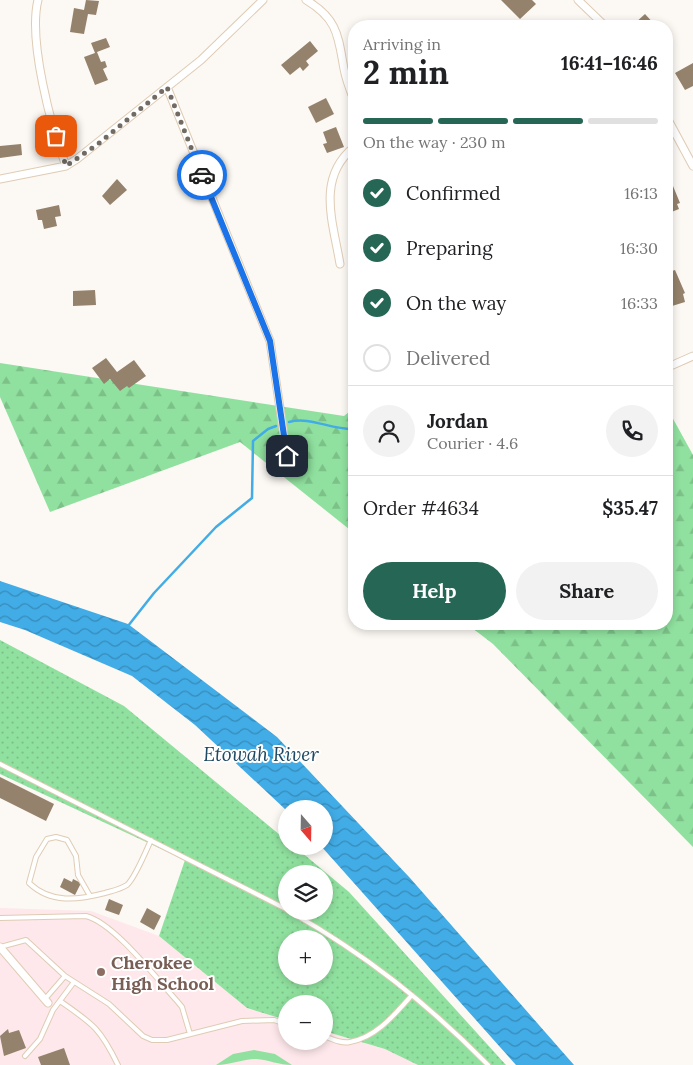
<!DOCTYPE html>
<meta charset="utf-8">
<style>
:root{--surface:#fff;--page:#f2f2f2;--text:#202124;--muted:#757577;--line:#e0e0e0;--accent:#256655}
body{margin:0;font-family:Lora,serif;background:var(--page);color:var(--text);height:100vh;display:flex;flex-direction:column;font-size:19px;white-space:nowrap}
*{box-sizing:border-box;margin:0}
p{font-size:16px;color:var(--muted)}
.icon{flex:none;width:28px;height:28px;fill:none;stroke:currentColor;stroke-width:2;stroke-linecap:round;stroke-linejoin:round}
.map{position:relative;flex:1;overflow:hidden}
.drawer{position:absolute;left:348px;top:20px;width:325px;height:610px;display:flex;flex-direction:column;background:var(--surface);border-radius:20px;box-shadow:0 2px 8px #0003}
.drawer>*{flex:none}
.needle{width:32px;rotate:160deg}
.fabs{position:absolute;left:278px;top:800px;display:grid;gap:10px}
.fabs a{display:grid;place-items:center;width:55px;height:55px;border-radius:50%;background:var(--surface);box-shadow:0 2px 8px #0003;font-size:25px}
.pin{position:absolute;display:grid;place-items:center;width:42px;height:42px;color:#fff;margin:-21px;border-radius:10px;box-shadow:0 2px 8px #0006}
.courier{position:absolute;display:grid;place-items:center;width:50px;height:50px;margin:-25px;border:4px solid #1a73e8;border-radius:50%;background:#fff;color:#222;box-shadow:0 1px 6px #0007}
.head em{font-style:normal;font-weight:700}
.head div{display:flex;flex-direction:column-reverse}
.head{display:flex;align-items:center;justify-content:space-between;height:85px;padding:0 15px}
h1{font-size:32px;font-weight:700;line-height:38px}
.bar{display:grid;grid-template-columns:repeat(4,1fr);gap:8px 5px;align-content:center;height:60px;padding:0 15px}
.bar i{height:6px;border-radius:4px;background:var(--line)}
.bar .on{background:var(--accent)}
.bar p{grid-column:span 4}
.line{display:flex;align-items:center;gap:12px;padding:0 15px;border-top:1px solid var(--line)}
.line div{flex:1}
.round{display:grid;place-items:center;flex:none;width:52px;height:52px;border-radius:26px;background:var(--page)}
ol{padding:0 15px;list-style:none}
li{display:flex;align-items:center;gap:15px;height:55px}
li p{margin-inline-start:auto}
li .icon{padding:5px;border-radius:50%;background:var(--accent);color:#fff;stroke-width:4}
li:last-child{color:var(--muted)}
li i{width:28px;height:28px;border:2px solid var(--line);border-radius:50%}
.action{display:flex;gap:10px;margin-top:auto;padding:10px 15px}
.action a{flex:1;height:58px;border-radius:30px;background:var(--accent);color:#fff;font-size:20px;font-weight:700;line-height:58px;text-align:center}
.action a+a{background:var(--page);color:var(--text)}
.map>svg:first-child{display:block}
.education{fill:#fee8eb}
.grass{fill:#90e19f}
.forest{fill:url(#forest-firs)}
.park{fill:url(#park-dots);fill-rule:evenodd}
.water{fill:url(#water-waves)}
.lines{fill:none;stroke-linecap:round;stroke-linejoin:round}
.stream{stroke:#42ace6;stroke-width:2.5}
.building{fill:#94826c}
.lane-casing{stroke:#dfccb4;stroke-width:6}
.street-casing{stroke:#dfccb4;stroke-width:9}
.lane{stroke:#fff;stroke-width:4}
.street{stroke:#fff;stroke-width:7}
.done{stroke:#716b63;stroke-width:5;stroke-dasharray:0 9}
.route{stroke:#1a73e8;stroke-width:6}
.education-dot{fill:#8d6e63;stroke:#fff;stroke-width:2}
.labels{text-anchor:middle;dominant-baseline:central;stroke-width:4;stroke-linejoin:round;paint-order:stroke}
.education-label{font-size:18px;font-weight:bold;fill:#785e54;stroke:#fff;text-anchor:start}
.water-label{font-size:19px;font-style:italic;fill:#1e4962;stroke:#fff}
</style>
<div class="map">
<svg width="693" height="1065" viewBox="0 0 693 1065">
<defs>
<pattern id="forest-firs" width="22" height="20" patternUnits="userSpaceOnUse" patternTransform="scale(1.25)"><rect width="22" height="20" fill="#90e19f"/><path d="M5 1l3.5 6h-7zM16 11l3.5 6h-7z" fill="#7cc188"/></pattern>
<pattern id="park-dots" width="8" height="8" patternUnits="userSpaceOnUse" patternTransform="scale(1.25)"><rect width="8" height="8" fill="#90e19f"/><path d="M2 2h.1M6 6h.1" fill="none" stroke="#7cc188" stroke-width="1.8" stroke-linecap="round"/></pattern>
<pattern id="water-waves" width="16" height="10" patternUnits="userSpaceOnUse" patternTransform="scale(1.25)"><rect width="16" height="10" fill="#42ace6"/><path d="M0 5q4-4 8 0t8 0" fill="none" stroke="#378bb9"/></pattern>
</defs>
<rect width="100%" height="100%" fill="#fcf8f3"/>
<path class="education" d="M0 908 91 911 159 936 247 1008 286 1020V1041H324V1031L385 1049 474 1065H0Z"/>
<path class="grass" d="M254 1050 275 1054 292 1065C279 1065 269 1060 256 1059 242 1059 231 1065 216 1065L233 1054Z"/>
<path class="forest" d="M0 363 344 416 354 408V533L240 442 50 512 0 397Z
M666 406 693 455V847L493 644 467 624H666Z"/>
<path class="park" d="M0 640 124 706 286 840V846H294L349 892 506 1065H418L385 1049 324 1031V1004H286V1020L247 1008 159 936 185 860 0 774ZM286 874H324V911H286ZM286 939H324V976H286Z"/>
<path class="water" d="M0 581 128 624 277 737 410 878 574 1065H516L321 846H324V809L286 810 195 725 132 676 25 630 0 622Z"/>
<g class="lines">
<path class="stream" d="M448 25V26
M289 422C310 416 331 430 354 429
M128 626 154 593 216 527 252 498 253 441 268 429 276 426"/>
</g>
<path class="building" d="M86 0 99 1 96 15 88 14 84 34 70 32 74 8 84 10Z
M501 0H532L536 4 520 19Z
M645 14 656 26H636L634 24Z
M106 38 110 47 97 52 101 62 105 61 107 67 103 69 108 80 95 85 84 57 95 53 91 43Z
M310 41 318 51 306 61 309 65 303 71 300 67 290 75 281 65Z
M693 63V86L685 90 675 73Z
M326 98 334 114 316 123 308 107Z
M336 127 344 147 327 153 323 144 327 143 323 132Z
M21 144 22 155 0 158V146Z
M117 179 127 190 110 205 102 196Z
M673 186 680 203 677 204 679 209 669 213 666 206V189Z
M59 205 61 216 55 217 57 226 44 229 42 220H38L36 210Z
M675 270 685 293 683 294 685 302 672 306 670 299 666 300V273Z
M95 290 96 305 73 306V291Z
M106 358 117 372 134 360 146 376 129 388 127 386 120 391 110 379 104 384 92 368Z
M0 777 54 804 46 821 0 798Z
M64 878 72 882 73 879 81 883 75 895 60 887Z
M109 899 123 905 119 915 105 910Z
M147 908 161 916 154 930 140 922Z
M8 1029 9 1033 19 1030 26 1048 4 1056 0 1036Z
M64 1048 70 1065H41L38 1057Z"/>
<g class="lines">
<g class="lane-casing">
<path id="lane" d="M0 764 286 909
M90 896 78 875 76 856 67 840 56 837 47 839 36 857 29 883C51 904 78 900 105 893 112 891 121 889 127 885 135 878 146 851 151 840
M289 911C366 955 426 1002 488 1065
M0 918 86 916C114 923 156 978 177 1001L182 1007 190 1034
M0 947 26 940 65 976 109 1004 143 1036 152 1040H167L242 1021 274 1020 286 1024
M45 999 65 976
M60 1001C93 1024 100 1028 118 1065
M324 1036C332 1039 341 1044 350 1042 377 1037 395 1014 412 995
M25 1056 40 1039 53 1010 74 982"/>
</g>
<g class="street-casing">
<path id="street" d="M38 0C28 40 51 127 66 166
M306 0C338 19 338 36 344 69 346 80 350 90 354 100
M578 0 605 26
M167 87 270 341 287 456
M666 116 693 166
M0 179 66 166 77 159 201 60 263 0
M340 264C333 222 316 178 354 147
M666 368 693 356
M0 947 48 1003"/>
</g>
<use href="#lane" class="lane"/>
<use href="#street" class="street"/>
</g>
<g class="lines">
<path class="done" d="M56 136 66 166 98 144 167 87 202 175"/>
<path class="route" d="M202 175 270 341 287 456"/>
</g>
<circle class="education-dot" cx="101" cy="972" r="5"/>
<g class="labels">
<g class="education-label">
<text x="111" y="962">Cherokee<tspan x="111" dy="21">High School</tspan></text>
</g>
<g class="water-label">
<text x="261" y="754">Etowah River</text>
</g>
</g>
</svg>
<div class="fabs">
<a><svg class="needle" viewBox="-14 -14 28 28"><path d="M0-13l5 13h-10z" fill="#e53935"/><path d="M0 13l5-13h-10z" fill="#757577"/></svg></a>
<a><svg class="icon" aria-label="layers" viewBox="0 0 24 24"><path d="M12 4l9 5-9 5-9-5zM3 14l9 5 9-5"/></svg></a>
<a>+</a>
<a>−</a>
</div>
<div class="pin" style="left:56px;top:136px;background:#ea580c"><svg class="icon" aria-label="bag" viewBox="0 0 24 24"><path d="M5 8h14l-1 12H6zM9 8a3 3 0 0 1 6 0"/></svg></div>
<div class="pin" style="left:287px;top:456px;background:#1f2937"><svg class="icon" aria-label="home" viewBox="0 0 24 24"><path d="M3 11l9-7 9 7M6 9v11h12V9"/></svg></div>
<div class="courier" style="left:202px;top:175px"><svg class="icon" aria-label="car" viewBox="0 0 24 24"><path d="M5 17H2v-5l4-1 3-4h7l3 4 3 1v5h-3M9 17h6M6 11h13"/><circle cx="7" cy="17" r="2"/><circle cx="17" cy="17" r="2"/></svg></div>
<section class="drawer">
<div class="head"><div><h1>2 min</h1><p>Arriving in</p></div><em>16:41–16:46</em></div>
<div class="bar"><i class="on"></i><i class="on"></i><i class="on"></i><i></i><p>On the way · 230 m</p></div>
<ol>
<li><svg class="icon" aria-label="check" viewBox="0 0 24 24"><path d="M5 12l5 5 9-10"/></svg>Confirmed<p>16:13</p></li>
<li><svg class="icon" aria-label="check" viewBox="0 0 24 24"><path d="M5 12l5 5 9-10"/></svg>Preparing<p>16:30</p></li>
<li><svg class="icon" aria-label="check" viewBox="0 0 24 24"><path d="M5 12l5 5 9-10"/></svg>On the way<p>16:33</p></li>
<li><i></i>Delivered</li>
</ol>
<div class="line" style="height:90px"><a class="round"><svg class="icon" aria-label="person" viewBox="0 0 24 24"><circle cx="12" cy="8" r="4"/><path d="M4 21q1-7 8-7t8 7"/></svg></a><div><b>Jordan</b><p>Courier · 4.6</p></div><a class="round"><svg class="icon" aria-label="phone" viewBox="0 0 24 24"><path d="M5 4h4l2 5-3 2q2 4 5 5l2-3 5 2v4C11 20 4 13 5 4z"/></svg></a></div>
<div class="line" style="height:65px"><div>Order #4634</div><b>$35.47</b></div>
<div class="action"><a>Help</a><a>Share</a></div>
</section>
</div>
